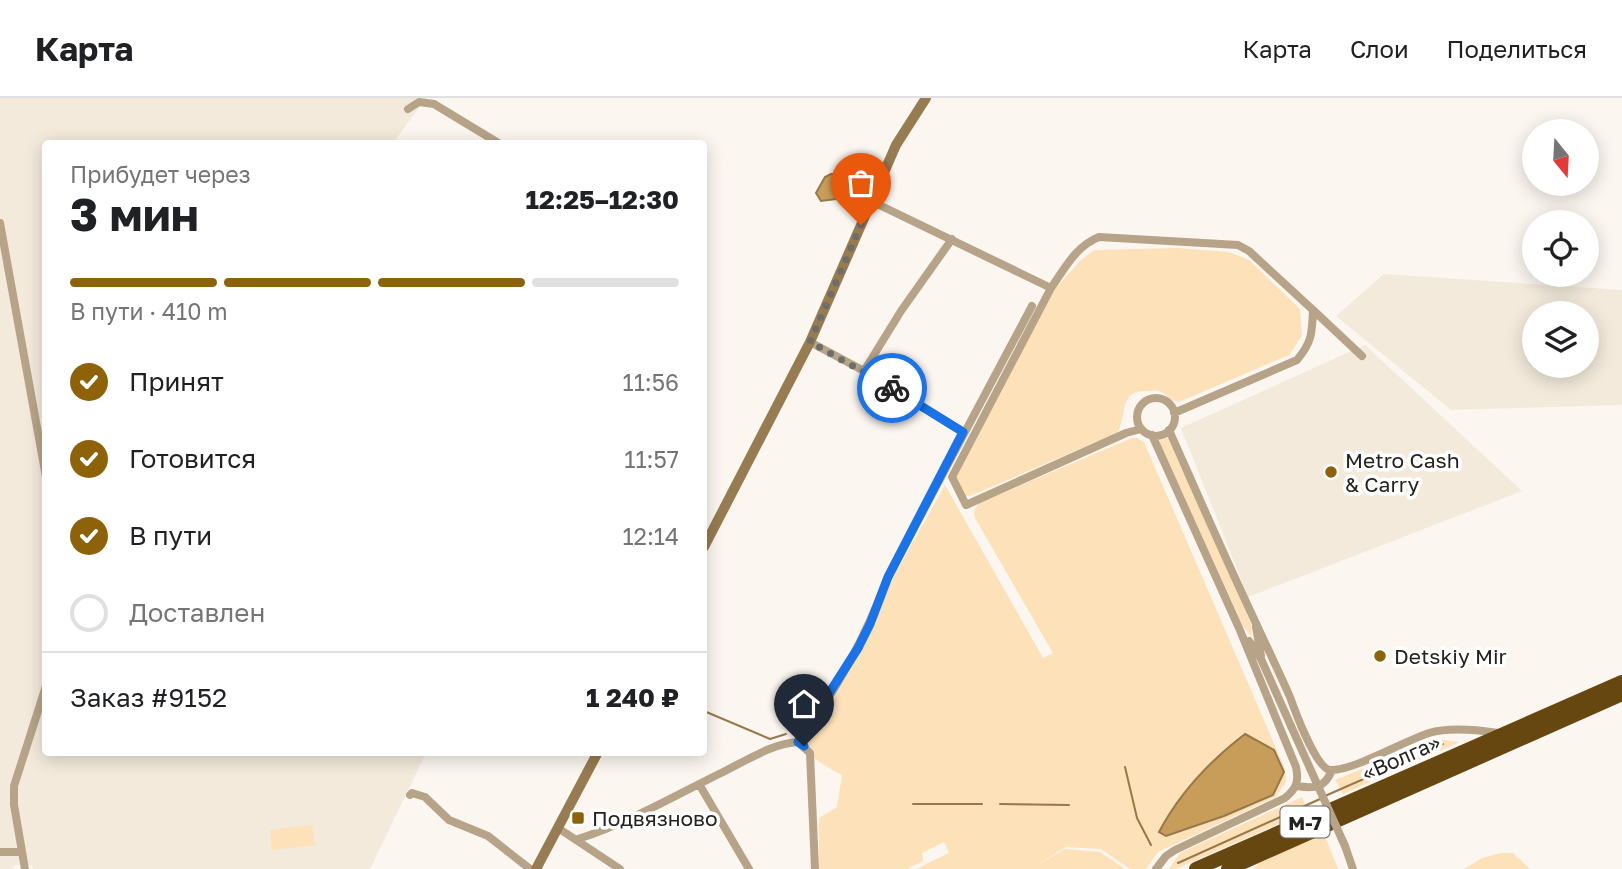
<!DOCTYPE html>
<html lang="ru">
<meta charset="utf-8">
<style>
:root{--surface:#fff;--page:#f2f2f2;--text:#202124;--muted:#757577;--line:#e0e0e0;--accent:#8e6209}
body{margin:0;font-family:"Golos Text",sans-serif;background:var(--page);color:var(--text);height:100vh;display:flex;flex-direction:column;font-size:26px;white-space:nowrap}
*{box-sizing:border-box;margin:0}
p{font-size:23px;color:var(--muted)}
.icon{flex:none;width:38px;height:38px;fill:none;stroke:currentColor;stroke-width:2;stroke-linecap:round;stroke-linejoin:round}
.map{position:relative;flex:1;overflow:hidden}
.details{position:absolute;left:42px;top:42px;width:665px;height:616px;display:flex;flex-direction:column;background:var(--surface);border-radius:7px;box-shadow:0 4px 18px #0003}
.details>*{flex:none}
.needle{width:46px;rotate:162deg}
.fabs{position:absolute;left:1522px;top:21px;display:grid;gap:14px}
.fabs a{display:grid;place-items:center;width:77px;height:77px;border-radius:50%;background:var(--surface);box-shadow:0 4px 18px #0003;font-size:35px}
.pin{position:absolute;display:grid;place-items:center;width:60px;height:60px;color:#fff;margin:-72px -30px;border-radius:50% 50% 50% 0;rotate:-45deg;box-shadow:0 0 7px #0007}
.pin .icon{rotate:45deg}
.courier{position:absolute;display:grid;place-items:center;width:70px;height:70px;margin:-35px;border:5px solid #1a73e8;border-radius:50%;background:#fff;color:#222;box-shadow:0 2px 9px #0007}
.summary em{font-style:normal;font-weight:700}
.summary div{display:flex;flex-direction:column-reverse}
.summary{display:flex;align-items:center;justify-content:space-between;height:119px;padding:0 28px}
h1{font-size:46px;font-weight:700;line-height:52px}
.bar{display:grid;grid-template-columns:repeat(4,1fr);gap:10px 7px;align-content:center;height:84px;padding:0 28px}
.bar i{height:9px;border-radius:5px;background:var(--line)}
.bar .active{background:var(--accent)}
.bar p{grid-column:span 4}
.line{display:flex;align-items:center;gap:18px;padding:0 28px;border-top:2px solid var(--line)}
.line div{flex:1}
ol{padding:0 28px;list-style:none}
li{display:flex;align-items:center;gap:21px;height:77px}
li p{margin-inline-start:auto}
li .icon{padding:7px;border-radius:50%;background:var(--accent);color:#fff;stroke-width:4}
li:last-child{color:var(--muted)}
li i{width:38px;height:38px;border:4px solid var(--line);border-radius:50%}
header{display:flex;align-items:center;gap:42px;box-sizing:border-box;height:98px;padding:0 35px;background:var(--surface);border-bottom:2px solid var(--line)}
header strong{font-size:33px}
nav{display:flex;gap:38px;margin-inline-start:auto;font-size:24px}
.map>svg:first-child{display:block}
.built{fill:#f3eadc;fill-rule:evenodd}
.green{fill:#fce1b9}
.water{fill:#c89d59;stroke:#977848;stroke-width:2}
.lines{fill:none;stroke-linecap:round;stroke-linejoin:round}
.stream{stroke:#977848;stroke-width:2}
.street{stroke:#b7a488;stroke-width:8}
.secondary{stroke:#977b51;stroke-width:10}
.highway{stroke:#664710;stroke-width:14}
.street-bridge{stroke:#b7a488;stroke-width:8}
.done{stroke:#6f6d68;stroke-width:7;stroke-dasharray:0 12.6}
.route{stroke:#1a73e8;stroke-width:9}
.poi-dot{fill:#8e6209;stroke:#fff;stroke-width:2.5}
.labels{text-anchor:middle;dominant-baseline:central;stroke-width:7;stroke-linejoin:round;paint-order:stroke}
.shield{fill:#fff;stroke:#666563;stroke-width:2}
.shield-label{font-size:19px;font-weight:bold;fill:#242320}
.poi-label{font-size:21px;fill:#242320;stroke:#fff;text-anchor:start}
.street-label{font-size:21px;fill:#242320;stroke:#fff}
</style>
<header>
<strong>Карта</strong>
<nav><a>Карта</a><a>Слои</a><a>Поделиться</a></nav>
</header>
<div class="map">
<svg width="1622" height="771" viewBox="0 0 1622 771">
<rect width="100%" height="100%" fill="#fbf6ef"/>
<path class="built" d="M0 0H426L393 45 46 46V654L426 655 370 771H33L32 767H14V771H0Z
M1384 176 1622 192V307L1451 312 1336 218ZM1535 215H1587V268H1535Z
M1365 247 1522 393 1248 499 1181 330Z"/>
<path class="green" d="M1178 150 1229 154 1249 162 1300 211 1302 238 1289 257 1179 304C1170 303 1167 296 1159 293 1155 292 1151 293 1147 293 1117 292 1128 319 1117 335L970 398H965L953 380 1055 191 1080 163 1094 152Z
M1168 339 1251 525 1252 539 1243 528 1159 343Z
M1132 340H1137L1144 344 1285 671 1286 684 1276 699 1158 754 1146 771H1130L1101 751 1066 749 1032 770 1065 751 1100 754 1125 771H916L949 755 944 744 922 755 923 763 907 771H819V720L837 709 842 677C812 661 796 654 818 621L827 623 836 611 832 605 869 535 893 480 945 387 1043 560 1053 555 975 420 974 413 979 405Z
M1435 641 1460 644 1343 696 1335 682Z
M1302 699 1308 713 1176 771H1169L1180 755Z
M312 727 315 747 272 752 270 732Z
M1323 733 1338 771H1254L1260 762Z
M1501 755H1513L1530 771H1464L1482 760Z"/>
<path class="water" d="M831 76H836C843 80 845 85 844 93L836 101 821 103 816 95 825 79Z
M1245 636 1274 652 1284 674 1273 697 1224 718 1166 738 1159 734C1179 696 1211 662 1245 636Z"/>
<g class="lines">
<path class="stream" d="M704 613 770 641 786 636
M1125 669 1137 720 1151 747
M1325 698 1443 646
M913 706H982
M1000 706 1069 707
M1178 765 1320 701"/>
<path class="street" d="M408 11 419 4 434 6 500 46
M871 103 1051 190C1065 170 1076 148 1099 139L1238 147 1249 153 1313 212
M0 125 46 379
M1051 190 952 379 966 407 1126 335 1141 331
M810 244 864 273 963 334
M864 273 901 213 952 141
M1137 319a19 19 0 1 1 38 0a19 19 0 1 1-38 0Z
M1174 315 1297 262C1312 244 1312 236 1313 212L1362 258
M1169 332C1193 386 1216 439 1241 493 1257 528 1274 563 1290 599 1295 613 1316 670 1330 672 1351 674 1406 642 1429 635 1450 629 1478 632 1498 635
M1152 337 1239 530 1296 669C1299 683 1297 690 1285 700L1175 752 1166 758 1156 771
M1256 529 1261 558
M1249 543 1261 561 1291 628
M798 644C836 594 866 538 888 479L1032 208
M699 686 749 771
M1297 688C1315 691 1325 690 1332 672
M410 697 412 695 425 699 449 722 488 738 530 771
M558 730 620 771
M578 741C630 724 678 696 727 672 749 661 774 645 798 644L810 655 815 771
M1345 748 1353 771
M0 754H22
M25 771 14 707V688L46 588"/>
<path class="secondary" d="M704 449 810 244 896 47 926 0
M536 771 598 654"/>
<path class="highway" d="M1196 771 1622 584
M1228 771 1622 596"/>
<path class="street-bridge" d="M1291 628 1345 748"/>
</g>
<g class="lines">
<path class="done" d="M861 127 810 244 892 290"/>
<path class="route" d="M804 648 798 644 858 550 870 526 888 479 963 334 892 290"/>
</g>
<g class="poi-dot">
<circle cx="1331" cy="374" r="7"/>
<circle cx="1380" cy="558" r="7"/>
<rect x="571" y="713" width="14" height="14" rx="3.5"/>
</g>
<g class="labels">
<rect class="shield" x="1280.5" y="708.5" width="49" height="31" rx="5"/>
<g class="shield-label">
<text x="1305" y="724">М-7</text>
</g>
<g class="poi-label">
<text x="1345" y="362">Metro Cash<tspan x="1345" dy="24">&amp; Carry</tspan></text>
<text x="1394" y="558">Detskiy Mir</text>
<text x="592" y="720">Подвязново</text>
</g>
<g class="street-label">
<text transform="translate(1401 659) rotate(-24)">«Волга»</text>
</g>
</g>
</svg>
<div class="fabs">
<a><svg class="needle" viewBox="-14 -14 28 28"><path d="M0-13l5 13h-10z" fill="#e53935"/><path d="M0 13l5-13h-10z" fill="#757577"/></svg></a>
<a><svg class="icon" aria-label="locate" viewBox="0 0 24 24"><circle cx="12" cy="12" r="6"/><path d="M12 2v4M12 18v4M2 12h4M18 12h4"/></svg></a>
<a><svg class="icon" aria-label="layers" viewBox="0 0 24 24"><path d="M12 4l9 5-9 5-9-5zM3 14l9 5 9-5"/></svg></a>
</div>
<div class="pin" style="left:861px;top:127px;background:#ea580c"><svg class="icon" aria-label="bag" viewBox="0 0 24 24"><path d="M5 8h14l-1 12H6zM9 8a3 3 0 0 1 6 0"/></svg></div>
<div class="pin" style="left:804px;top:648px;background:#1f2937"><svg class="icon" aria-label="home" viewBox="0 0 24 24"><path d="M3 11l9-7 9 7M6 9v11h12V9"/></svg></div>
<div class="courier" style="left:892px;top:290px"><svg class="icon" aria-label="bike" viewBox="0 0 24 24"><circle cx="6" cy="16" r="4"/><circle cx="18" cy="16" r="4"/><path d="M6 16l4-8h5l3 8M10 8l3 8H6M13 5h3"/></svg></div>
<section class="details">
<div class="summary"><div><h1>3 мин</h1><p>Прибудет через</p></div><em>12:25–12:30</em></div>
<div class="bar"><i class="active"></i><i class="active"></i><i class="active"></i><i></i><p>В пути · 410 m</p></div>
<ol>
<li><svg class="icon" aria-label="check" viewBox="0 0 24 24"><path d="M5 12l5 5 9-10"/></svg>Принят<p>11:56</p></li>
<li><svg class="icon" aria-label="check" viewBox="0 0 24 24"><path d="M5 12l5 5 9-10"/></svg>Готовится<p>11:57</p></li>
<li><svg class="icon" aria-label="check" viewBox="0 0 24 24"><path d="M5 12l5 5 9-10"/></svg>В пути<p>12:14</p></li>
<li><i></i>Доставлен</li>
</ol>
<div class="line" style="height:91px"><div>Заказ #9152</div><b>1 240 ₽</b></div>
</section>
</div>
